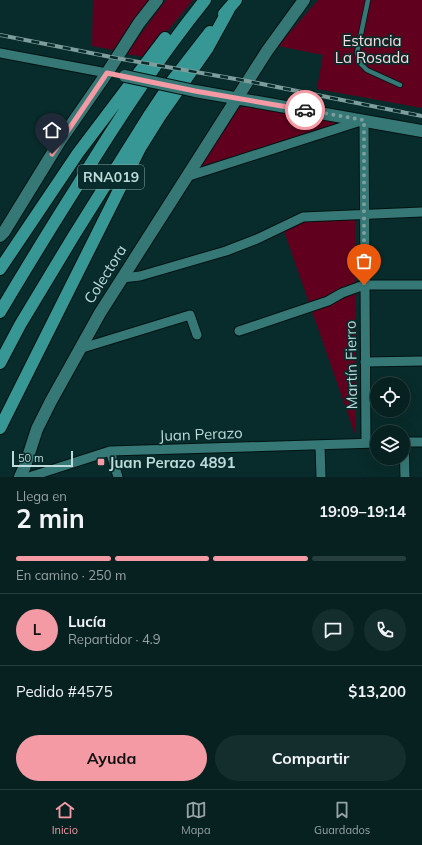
<!DOCTYPE html>
<html lang="es">
<meta charset="utf-8">
<style>
:root{--surface:#062120;--page:#142e2d;--text:#f1f3f6;--muted:#98a3a5;--line:#273e3e;--accent:#f49aa4}
body{margin:0;font-family:Mulish,sans-serif;background:var(--page);color:var(--text);height:100vh;display:flex;flex-direction:column;font-size:15px;white-space:nowrap}
*{box-sizing:border-box;margin:0}
p{font-size:13px;color:var(--muted)}
.icon{flex:none;width:22px;height:22px;fill:none;stroke:currentColor;stroke-width:2;stroke-linecap:round;stroke-linejoin:round}
.map{position:relative;height:477px;overflow:hidden}
.panel{display:flex;flex-direction:column;background:var(--surface);flex:1}
.panel>*{flex:none}
.buttons{position:absolute;left:370px;top:377px;display:grid;gap:8px}
.buttons a{display:grid;place-items:center;width:40px;height:40px;border-radius:50%;background:var(--surface);box-shadow:0 4px 16px #0002,0 0 0 1px var(--line);font-size:20px}
.scale{position:absolute;left:12px;bottom:10px;width:61px;box-sizing:border-box;padding-left:4px;border:2px solid #bcdbda;border-top:0;font-size:11px;line-height:14px;white-space:nowrap;color:#bcdbda;-webkit-text-stroke:3px #082c2b;paint-order:stroke}
.pin{position:absolute;display:grid;place-items:center;width:34px;height:34px;color:#fff;margin:-41px -17px;border-radius:50% 50% 50% 0;rotate:-45deg;box-shadow:0 0 4px #0007}
.pin .icon{rotate:45deg}
.courier{position:absolute;display:grid;place-items:center;width:40px;height:40px;margin:-20px;border:3px solid #f49aa4;border-radius:50%;background:#fff;color:#222;box-shadow:0 1px 5px #0007}
.overview em{font-style:normal;font-weight:700}
.overview div{display:flex;flex-direction:column-reverse}
.overview{display:flex;align-items:center;justify-content:space-between;height:68px;padding:0 16px}
h1{font-size:26px;font-weight:700;line-height:30px}
.bar{display:grid;grid-template-columns:repeat(4,1fr);gap:6px 4px;align-content:center;height:48px;padding:0 16px}
.bar i{height:5px;border-radius:3px;background:var(--line)}
.bar .on{background:var(--accent)}
.bar p{grid-column:span 4}
.line{display:flex;align-items:center;gap:10px;padding:0 16px;border-top:1px solid var(--line)}
.line div{flex:1}
.round{display:grid;place-items:center;flex:none;width:42px;height:42px;border-radius:21px;background:var(--page)}
.button{display:flex;gap:8px;margin-top:auto;padding:8px 16px}
.button a{flex:1;height:46px;border-radius:24px;background:var(--accent);color:#111;font-size:16px;font-weight:700;line-height:46px;text-align:center}
.button a+a{background:var(--page);color:var(--text)}
.tab-bar{display:flex;justify-content:space-around;align-items:center;height:56px;border-top:1px solid var(--line);background:var(--surface);font-size:11px;color:var(--muted)}
.tab-bar a{display:grid;justify-items:center;gap:2px}
.tab-bar .on{color:var(--accent)}
.map>svg:first-child{display:block}
.green{fill:#60001e}
.lines{fill:none;stroke-linecap:round;stroke-linejoin:round}
.service-casing{stroke:#011312;stroke-width:6}
.minor-casing{stroke:#011312;stroke-width:11}
.secondary-casing{stroke:#011312;stroke-width:14}
.motorway-casing{stroke:#011312;stroke-width:14}
.service{stroke:#367876;stroke-width:4.5}
.minor{stroke:#367876;stroke-width:9}
.secondary{stroke:#367876;stroke-width:12}
.motorway{stroke:#369794;stroke-width:12}
.rail-casing{stroke:#7d9e9d;stroke-width:4}
.rail{stroke:#082c2b;stroke-width:2.5;stroke-dasharray:8;stroke-linecap:butt}
.secondary-bridge-casing{stroke:#011312;stroke-width:14;stroke-linecap:butt}
.secondary-bridge{stroke:#367876;stroke-width:12}
.done{stroke:#7d9e9d;stroke-width:4;stroke-dasharray:0 7.2}
.route{stroke:#f49aa4;stroke-width:5}
.poi-dot{fill:#f49aa4;stroke:#082c2b;stroke-width:1.5}
.labels{text-anchor:middle;dominant-baseline:central;stroke-width:3.5;stroke-linejoin:round;paint-order:stroke}
.shield{fill:#082c2b;stroke:#86a6a6;stroke-width:1}
.shield-label{font-size:14px;font-weight:bold;fill:#bcdbda}
.park-label{font-size:15px;fill:#fcdadc;stroke:#082c2b}
.street-label{font-size:15px;fill:#bcdbda;stroke:#082c2b}
.poi-label{font-size:15px;font-weight:bold;fill:#bcdbda;stroke:#082c2b;text-anchor:start}
</style>
<div class="map">
<svg width="422" height="477" viewBox="0 0 422 477">
<rect width="100%" height="100%" fill="#082c2b"/>
<path class="green" d="M93 0H150L113 50 92 46Z
M166 0H193L146 57 126 54Z
M318 0H422V108L317 89 323 55 278 46Z
M249 104 346 121 199 167 235 110Z
M355 220 356 437 284 231 305 221Z"/>
<g class="lines">
<g class="service-casing">
<path id="service" d="M368 0 357 53 360 63 367 70 400 85"/>
</g>
<g class="minor-casing">
<path id="minor" d="M0 53 107 73
M186 177 364 120 366 443
M122 278 140 276 226 251 257 239 303 217 422 212
M239 331 328 301 342 293 364 285H422
M79 349 190 315 197 335
M365 362 422 361
M403 442H422
M404 442 405 477
M320 445 321 477
M110 451 118 477
M29 477 110 451 377 443"/>
</g>
<g class="secondary-casing">
<path id="secondary" d="M195 91 422 131
M0 236 4 232 60 141 107 73 139 23 157 0
M20 477 25 466 37 429 51 401 100 313 267 51 304 0"/>
</g>
<g class="motorway-casing">
<path id="motorway" d="M224 14 236 0
M0 269 78 153 165 38
M0 312C25 270 50 229 76 188 116 122 157 60 205 0
M0 363 20 325 73 237 150 114 172 81 210 32
M0 428 140 148 160 116 207 49 229 9"/>
</g>
<use href="#service" class="service"/>
<use href="#minor" class="minor"/>
<use href="#secondary" class="secondary"/>
<use href="#motorway" class="motorway"/>
<g class="rail-casing">
<path id="rail" d="M0 35 116 58 247 81 422 116"/>
</g>
<use href="#rail" class="rail"/>
<g class="secondary-bridge-casing">
<path id="secondary-bridge" d="M125 76 195 91"/>
</g>
<use href="#secondary-bridge" class="secondary-bridge"/>
</g>
<g class="lines">
<path class="done" d="M305 110 364 120V285"/>
<path class="route" d="M52 154 107 73 195 91 305 110"/>
</g>
<rect class="poi-dot" x="97" y="458" width="8" height="8" rx="2"/>
<g class="labels">
<rect class="shield" x="78" y="165" width="66" height="24" rx="3"/>
<g class="shield-label">
<text x="111" y="177">RNA019</text>
</g>
<g class="park-label">
<text x="372" y="40">Estancia<tspan x="372" dy="17">La Rosada</tspan></text>
</g>
<g class="street-label">
<text transform="translate(105 274) rotate(-58)">Colectora</text>
<text transform="translate(351 365) rotate(-91)">Martín Fierro</text>
<text transform="translate(201 434) rotate(-2)">Juan Perazo</text>
</g>
<g class="poi-label">
<text x="109" y="462">Juan Perazo 4891</text>
</g>
</g>
</svg>
<div class="buttons">
<a><svg class="icon" aria-label="locate" viewBox="0 0 24 24"><circle cx="12" cy="12" r="6"/><path d="M12 2v4M12 18v4M2 12h4M18 12h4"/></svg></a>
<a><svg class="icon" aria-label="layers" viewBox="0 0 24 24"><path d="M12 4l9 5-9 5-9-5zM3 14l9 5 9-5"/></svg></a>
</div>
<div class="scale">50 m</div>
<div class="pin" style="left:364px;top:285px;background:#ea580c"><svg class="icon" aria-label="bag" viewBox="0 0 24 24"><path d="M5 8h14l-1 12H6zM9 8a3 3 0 0 1 6 0"/></svg></div>
<div class="pin" style="left:52px;top:154px;background:#1f2937"><svg class="icon" aria-label="home" viewBox="0 0 24 24"><path d="M3 11l9-7 9 7M6 9v11h12V9"/></svg></div>
<div class="courier" style="left:305px;top:110px"><svg class="icon" aria-label="car" viewBox="0 0 24 24"><path d="M5 17H2v-5l4-1 3-4h7l3 4 3 1v5h-3M9 17h6M6 11h13"/><circle cx="7" cy="17" r="2"/><circle cx="17" cy="17" r="2"/></svg></div>
</div>
<section class="panel">
<div class="overview"><div><h1>2 min</h1><p>Llega en</p></div><em>19:09–19:14</em></div>
<div class="bar"><i class="on"></i><i class="on"></i><i class="on"></i><i></i><p>En camino · 250 m</p></div>
<div class="line" style="height:72px"><b class="round" style="background:var(--accent);color:#111">L</b><div><b>Lucía</b><p>Repartidor · 4.9</p></div><a class="round"><svg class="icon" aria-label="chat" viewBox="0 0 24 24"><path d="M4 5h16v11H9l-5 4z"/></svg></a><a class="round"><svg class="icon" aria-label="phone" viewBox="0 0 24 24"><path d="M5 4h4l2 5-3 2q2 4 5 5l2-3 5 2v4C11 20 4 13 5 4z"/></svg></a></div>
<div class="line" style="height:52px"><div>Pedido #4575</div><b>$13,200</b></div>
<div class="button"><a>Ayuda</a><a>Compartir</a></div>
</section>
<nav class="tab-bar">
<a class="on"><svg class="icon" aria-label="home" viewBox="0 0 24 24"><path d="M3 11l9-7 9 7M6 9v11h12V9"/></svg>Inicio</a>
<a><svg class="icon" aria-label="map" viewBox="0 0 24 24"><path d="M3 6l6-2 6 2 6-2v14l-6 2-6-2-6 2zM9 4v14M15 6v14"/></svg>Mapa</a>
<a><svg class="icon" aria-label="saved" viewBox="0 0 24 24"><path d="M7 4h10v16l-5-4-5 4z"/></svg>Guardados</a>
</nav>
